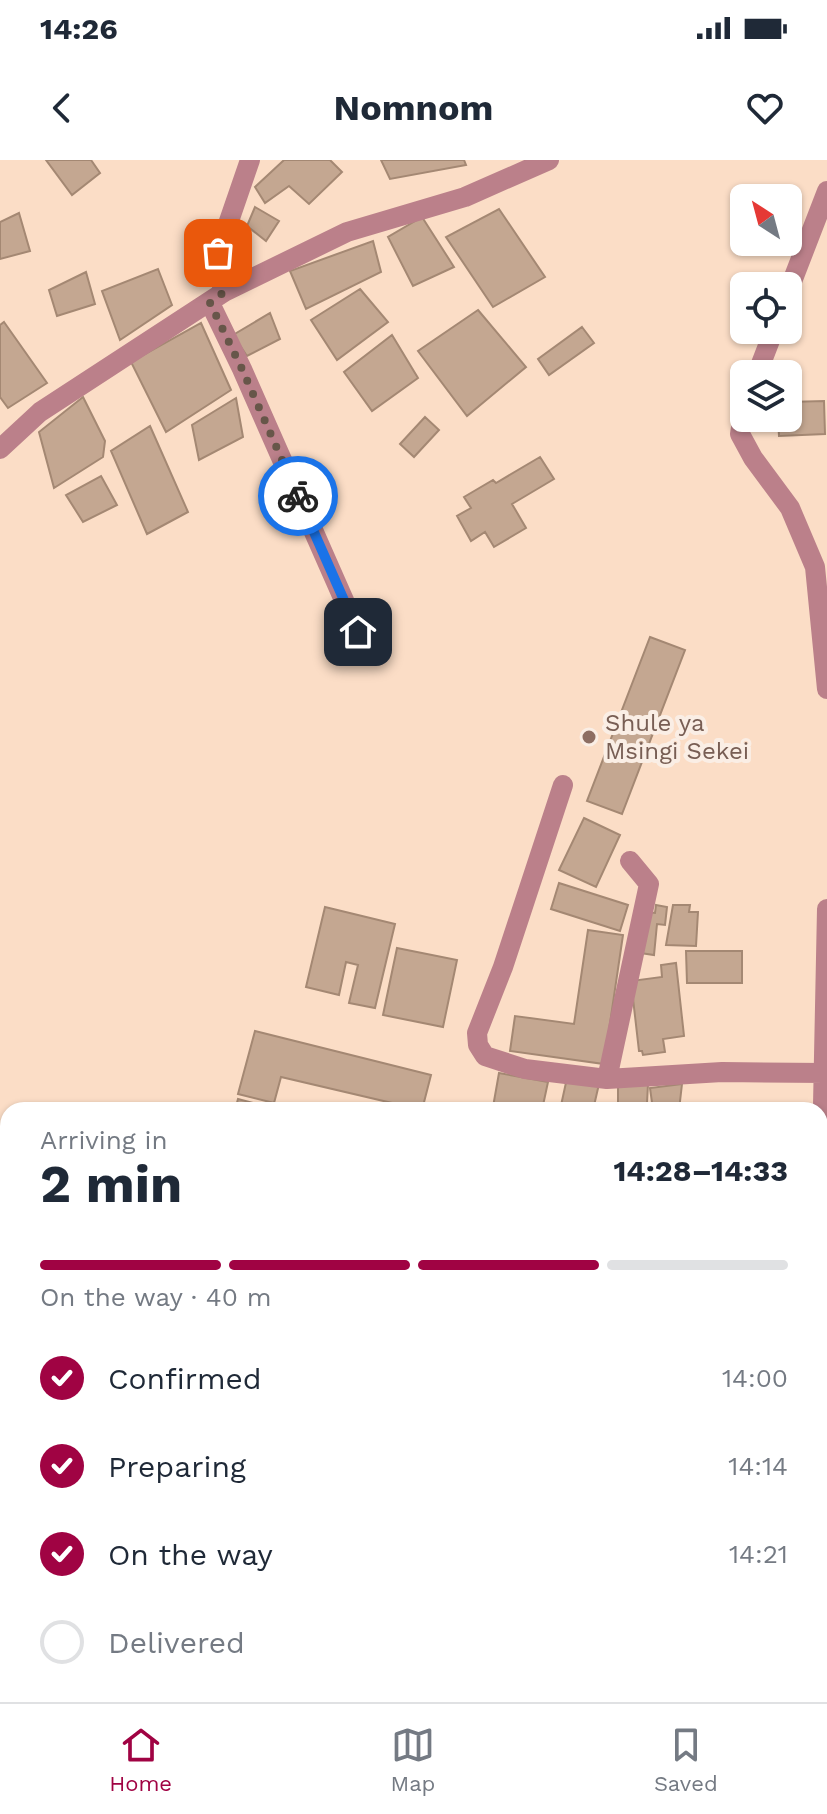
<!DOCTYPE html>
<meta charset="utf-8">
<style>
:root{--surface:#fff;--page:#f6f6f7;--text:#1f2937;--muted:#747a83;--line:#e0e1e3;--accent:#a00343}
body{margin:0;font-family:"Work Sans",sans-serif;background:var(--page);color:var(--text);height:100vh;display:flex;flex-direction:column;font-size:30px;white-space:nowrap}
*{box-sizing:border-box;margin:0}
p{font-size:26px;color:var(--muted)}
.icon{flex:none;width:44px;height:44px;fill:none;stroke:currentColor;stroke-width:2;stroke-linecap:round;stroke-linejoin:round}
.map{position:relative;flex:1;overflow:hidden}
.drawer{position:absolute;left:0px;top:942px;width:828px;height:600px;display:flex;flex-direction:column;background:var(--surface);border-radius:24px 24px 0 0;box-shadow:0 2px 6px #0004}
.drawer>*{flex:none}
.needle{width:52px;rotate:324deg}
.buttons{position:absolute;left:730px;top:24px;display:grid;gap:16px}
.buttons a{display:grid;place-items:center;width:72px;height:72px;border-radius:12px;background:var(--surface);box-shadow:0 2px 6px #0004;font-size:40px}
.pin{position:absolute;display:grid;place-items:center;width:68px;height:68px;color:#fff;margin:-34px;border-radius:16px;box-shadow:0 4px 12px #0006}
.courier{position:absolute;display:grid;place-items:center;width:80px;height:80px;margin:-40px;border:6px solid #1a73e8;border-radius:50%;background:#fff;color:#222;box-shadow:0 2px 10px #0007}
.headline em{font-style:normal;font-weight:700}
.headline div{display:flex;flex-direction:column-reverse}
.headline{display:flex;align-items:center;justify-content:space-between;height:136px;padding:0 40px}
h1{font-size:52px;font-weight:700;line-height:60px}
.bar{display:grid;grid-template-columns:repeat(4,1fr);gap:12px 8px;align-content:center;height:96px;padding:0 40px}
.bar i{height:10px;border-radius:6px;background:var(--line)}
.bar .active{background:var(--accent)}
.bar p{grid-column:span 4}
ol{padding:0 40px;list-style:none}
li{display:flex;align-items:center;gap:24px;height:88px}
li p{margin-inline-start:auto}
li .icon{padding:8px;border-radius:50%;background:var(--accent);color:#fff;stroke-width:4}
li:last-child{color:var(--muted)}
li i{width:44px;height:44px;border:4px solid var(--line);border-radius:50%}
.status{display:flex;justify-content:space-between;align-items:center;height:56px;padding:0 40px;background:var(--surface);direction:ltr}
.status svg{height:22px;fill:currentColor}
header{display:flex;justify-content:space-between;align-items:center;height:104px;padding:0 40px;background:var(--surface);font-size:36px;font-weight:700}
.dock{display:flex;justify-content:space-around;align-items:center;height:112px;border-top:2px solid var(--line);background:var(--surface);font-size:22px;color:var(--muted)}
.dock a{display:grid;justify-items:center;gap:4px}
.dock .active{color:var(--accent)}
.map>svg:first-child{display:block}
.building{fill:#c4a791;stroke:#a48873;stroke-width:2}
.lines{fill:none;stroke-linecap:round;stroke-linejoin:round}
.minor{stroke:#bb808a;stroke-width:20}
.done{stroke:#675649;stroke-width:8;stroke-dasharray:0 14.4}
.route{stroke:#1a73e8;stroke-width:10}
.education-dot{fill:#8d6e63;stroke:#faeee5;stroke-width:3}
.labels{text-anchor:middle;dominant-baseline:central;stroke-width:8;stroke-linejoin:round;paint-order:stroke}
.education-label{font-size:24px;fill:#785e54;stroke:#faeee5;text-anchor:start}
</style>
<div class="status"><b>14:26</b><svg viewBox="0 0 49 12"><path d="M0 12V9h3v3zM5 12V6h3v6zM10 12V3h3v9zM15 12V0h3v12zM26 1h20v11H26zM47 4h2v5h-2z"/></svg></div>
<header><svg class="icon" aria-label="back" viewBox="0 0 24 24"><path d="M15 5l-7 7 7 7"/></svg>Nomnom<svg class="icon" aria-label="heart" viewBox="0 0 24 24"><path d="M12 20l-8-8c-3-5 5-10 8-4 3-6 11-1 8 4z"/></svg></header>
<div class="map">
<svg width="827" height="1542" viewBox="0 0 827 1542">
<rect width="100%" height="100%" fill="#fbddc6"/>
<path class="building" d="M46 0H91L100 13 72 35Z
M284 0H330L342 12 309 44 289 26 265 43 255 27Z
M381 0H464L466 5 390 19Z
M255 47 279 61 266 81 247 66Z
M499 49 545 117 493 147 446 77Z
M19 53 30 91 0 99V62Z
M422 57 454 107 413 126 388 77Z
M373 81 381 112 306 149 290 111Z
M158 109 172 145 120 180 102 131Z
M86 112 95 144 57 156 49 130Z
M360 129 388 162 337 200 311 160Z
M478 150 526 207 467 256 418 191Z
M270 153 280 179 247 196 233 175Z
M4 162 47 223 8 248 0 237V165Z
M201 163 231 230 166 272 131 202Z
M582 167 594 183 549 215 538 199Z
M392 175 418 218 372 251 344 212Z
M83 237 105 281 103 297 54 328 39 272Z
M236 238 243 277 199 300 192 265Z
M824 241 825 274 779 276 778 258H788V242Z
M425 257 439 270 414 297 400 284Z
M150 266 188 352 147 374 111 291Z
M540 297 554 319 512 344 526 368 494 387 485 372 471 381 457 356 471 348 464 337 493 320 496 323Z
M101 316 117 345 83 362 66 335Z
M650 477 685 490 622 654 587 641Z
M584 658 620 675 596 727 559 710Z
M559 723 628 745 620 771 551 749Z
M656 745 667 747 665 765 657 764 654 795 633 792 637 751 655 753Z
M673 745H690L689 752H698L696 786 666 785Z
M325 747 395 764 375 848 349 843 358 805 346 802 339 835 306 827Z
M588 770 623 775 604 904 510 891 515 856 574 864Z
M397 788 457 800 443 867 383 855Z
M686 791H742V823H687Z
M676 803 684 876 663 879 665 892 643 895 642 891H639L631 821 662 817 661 805Z
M255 871 431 915 422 950 281 917 274 943 238 934Z
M499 913 548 922 542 950H514L493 947Z
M567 918 599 924 593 950H560Z
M618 923 648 924 647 943H639V950H608L609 946H618Z
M682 924 679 950H653L650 928Z
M238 939 268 947 267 950H235Z
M0 1269H8V1375H0Z
M50 1534H95L96 1542H52Z
M139 1534H175L174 1542H138Z
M311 1534H349L350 1542H312Z
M657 1534H677L679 1539 683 1538 682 1534H709L711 1542H659Z"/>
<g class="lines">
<path class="minor" d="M224 132 218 113V93L250 0
M788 132 827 31
M210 143 242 209 358 472
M757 214 774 170
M744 248 740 274 753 298 790 348 815 407 827 529
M0 289 40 252 224 132 347 72 465 37 549 0
M563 625 503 807 477 873 478 885 485 896 525 909 607 919 722 912 825 913
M607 919 649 724 630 701
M820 1092 827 749
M787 1542V1534"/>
</g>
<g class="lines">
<path class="done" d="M218 93V113L224 132 210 143 242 209 298 336"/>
<path class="route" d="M298 336 358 472"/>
</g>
<circle class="education-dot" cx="589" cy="577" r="8"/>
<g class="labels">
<g class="education-label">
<text x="605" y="563">Shule ya<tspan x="605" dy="28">Msingi Sekei</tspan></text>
</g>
</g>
</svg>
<div class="buttons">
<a><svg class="needle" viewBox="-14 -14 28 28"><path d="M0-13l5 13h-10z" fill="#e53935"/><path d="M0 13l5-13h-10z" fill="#747a83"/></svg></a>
<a><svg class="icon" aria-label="locate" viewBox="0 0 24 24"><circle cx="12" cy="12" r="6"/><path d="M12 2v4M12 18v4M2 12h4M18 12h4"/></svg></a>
<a><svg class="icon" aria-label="layers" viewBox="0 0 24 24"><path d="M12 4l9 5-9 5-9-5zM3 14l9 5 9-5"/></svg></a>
</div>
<div class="pin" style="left:218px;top:93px;background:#ea580c"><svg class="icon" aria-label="bag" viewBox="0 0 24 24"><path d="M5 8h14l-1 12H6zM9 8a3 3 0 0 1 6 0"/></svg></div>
<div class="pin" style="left:358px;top:472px;background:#1f2937"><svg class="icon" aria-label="home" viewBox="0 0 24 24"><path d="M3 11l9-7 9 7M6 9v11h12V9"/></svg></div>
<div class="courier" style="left:298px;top:336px"><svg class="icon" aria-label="bike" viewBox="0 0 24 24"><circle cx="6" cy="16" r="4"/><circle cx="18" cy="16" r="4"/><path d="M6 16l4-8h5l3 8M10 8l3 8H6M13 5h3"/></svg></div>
<section class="drawer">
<div class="headline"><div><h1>2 min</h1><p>Arriving in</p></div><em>14:28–14:33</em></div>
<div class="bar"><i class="active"></i><i class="active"></i><i class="active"></i><i></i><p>On the way · 40 m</p></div>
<ol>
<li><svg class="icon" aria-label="check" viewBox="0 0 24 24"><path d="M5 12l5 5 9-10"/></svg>Confirmed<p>14:00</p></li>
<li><svg class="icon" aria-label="check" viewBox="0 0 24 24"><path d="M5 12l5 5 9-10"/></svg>Preparing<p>14:14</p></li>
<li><svg class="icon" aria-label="check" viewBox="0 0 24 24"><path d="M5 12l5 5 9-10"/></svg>On the way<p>14:21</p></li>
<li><i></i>Delivered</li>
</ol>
</section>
</div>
<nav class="dock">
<a class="active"><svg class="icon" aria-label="home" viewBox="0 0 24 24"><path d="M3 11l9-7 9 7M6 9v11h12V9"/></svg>Home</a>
<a><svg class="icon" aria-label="map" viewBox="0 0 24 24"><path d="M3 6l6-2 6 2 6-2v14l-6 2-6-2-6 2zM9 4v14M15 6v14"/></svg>Map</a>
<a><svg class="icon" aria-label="saved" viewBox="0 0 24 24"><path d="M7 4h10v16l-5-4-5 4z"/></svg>Saved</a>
</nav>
